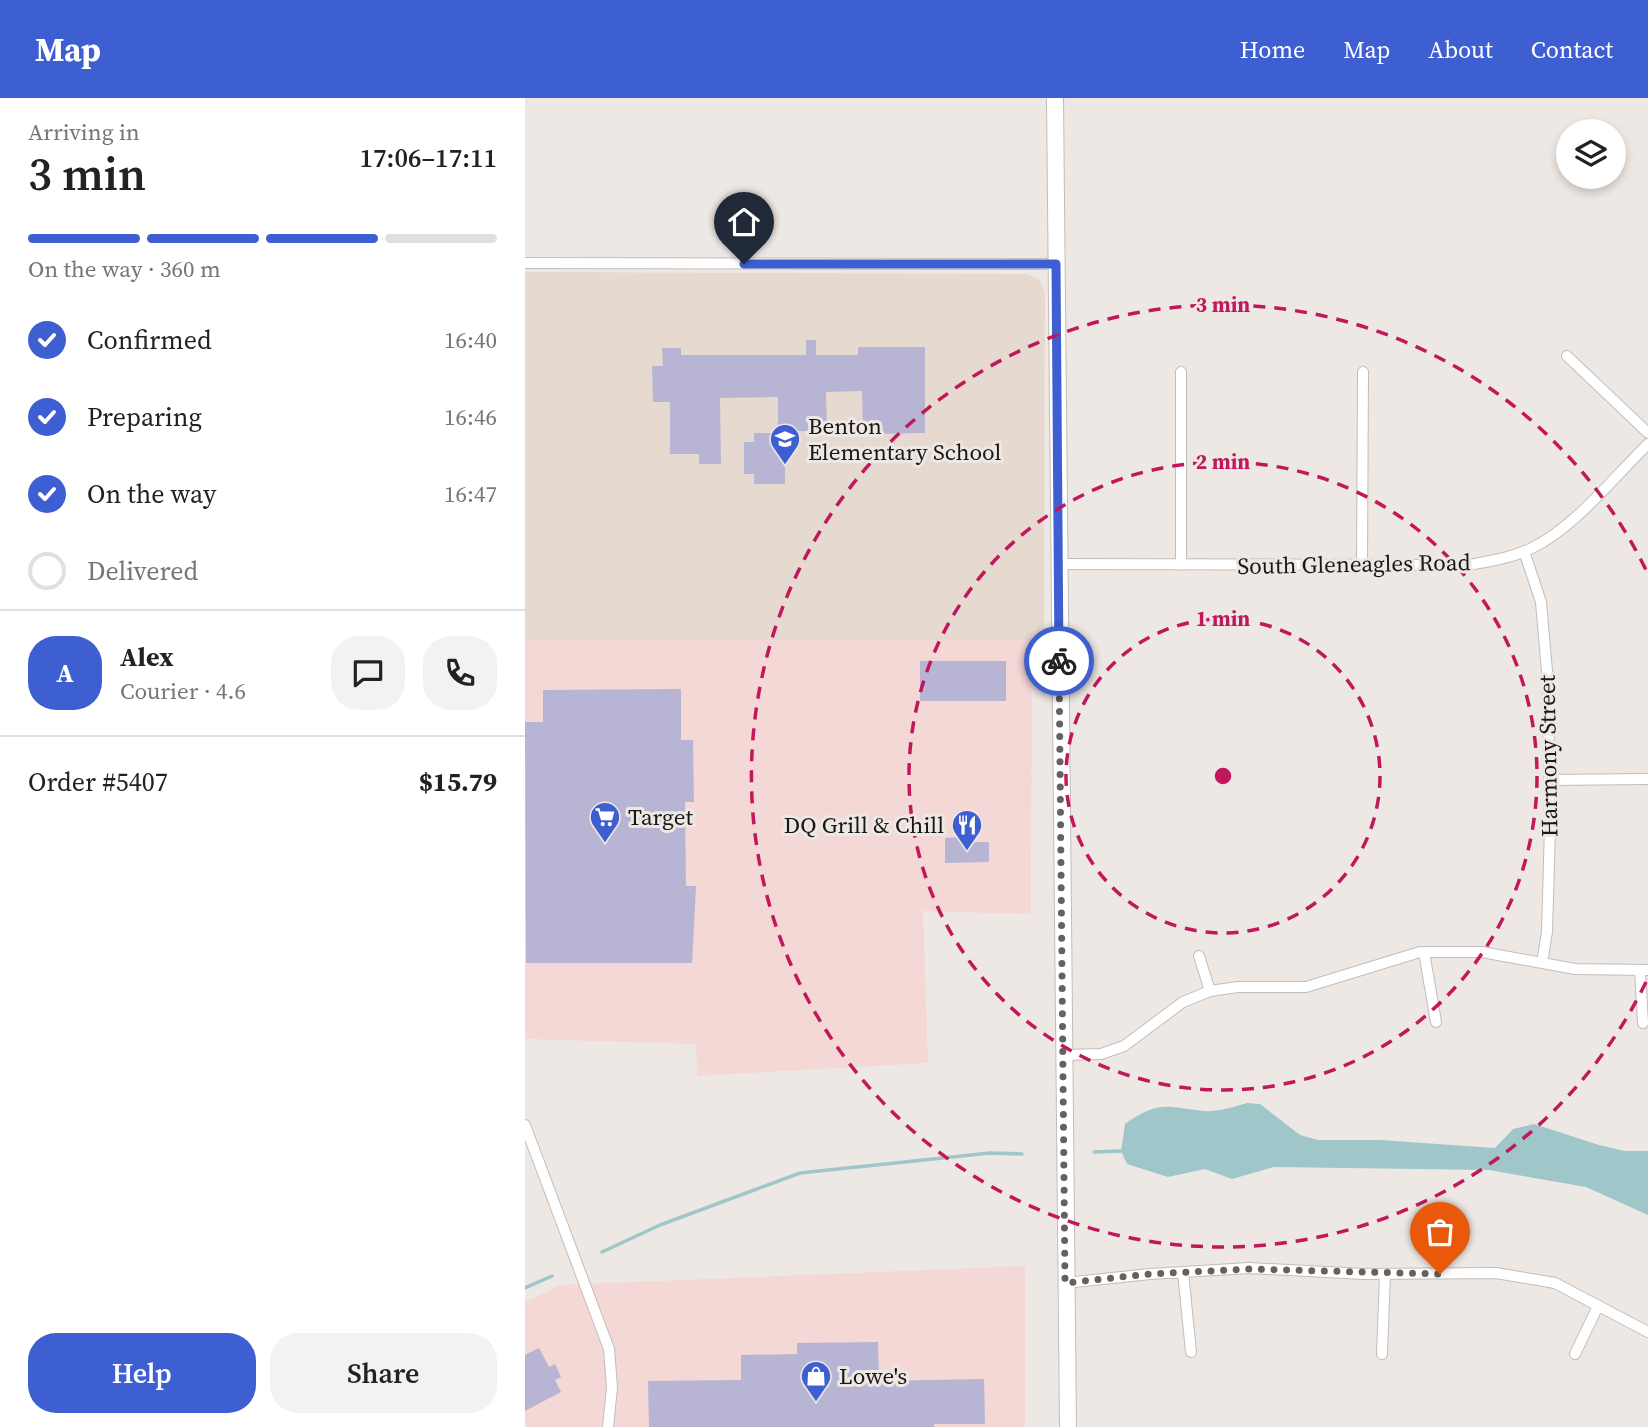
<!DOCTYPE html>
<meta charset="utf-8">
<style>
:root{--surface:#fff;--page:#f2f2f2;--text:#222;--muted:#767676;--line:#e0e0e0;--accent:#3e5fd1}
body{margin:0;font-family:"Source Serif 4",serif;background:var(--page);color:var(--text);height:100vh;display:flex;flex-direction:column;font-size:26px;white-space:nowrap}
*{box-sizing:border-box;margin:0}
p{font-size:23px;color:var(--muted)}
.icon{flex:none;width:38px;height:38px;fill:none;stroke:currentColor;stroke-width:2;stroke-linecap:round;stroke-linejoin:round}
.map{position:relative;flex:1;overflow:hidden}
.side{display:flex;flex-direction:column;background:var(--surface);width:525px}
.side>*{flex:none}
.tools{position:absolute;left:1031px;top:21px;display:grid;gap:14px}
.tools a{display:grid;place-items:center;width:70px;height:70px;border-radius:50%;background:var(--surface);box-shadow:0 4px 10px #0003;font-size:35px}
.pin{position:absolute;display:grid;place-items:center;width:60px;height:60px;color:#fff;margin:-72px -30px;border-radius:50% 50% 50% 0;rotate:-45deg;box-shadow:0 0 7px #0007}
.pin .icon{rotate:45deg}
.courier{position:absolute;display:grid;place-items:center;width:70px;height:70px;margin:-35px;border:5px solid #3e5fd1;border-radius:50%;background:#fff;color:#222;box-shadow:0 2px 9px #0007}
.headline em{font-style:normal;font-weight:600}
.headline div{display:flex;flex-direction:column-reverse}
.headline{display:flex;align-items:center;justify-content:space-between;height:119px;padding:0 28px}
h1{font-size:46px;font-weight:600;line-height:52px}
.bar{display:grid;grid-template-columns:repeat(4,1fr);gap:10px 7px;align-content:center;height:84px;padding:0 28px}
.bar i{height:9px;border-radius:5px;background:var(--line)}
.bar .selected{background:var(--accent)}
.bar p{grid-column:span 4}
.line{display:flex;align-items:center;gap:18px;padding:0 28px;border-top:2px solid var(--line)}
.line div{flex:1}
.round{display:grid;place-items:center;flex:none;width:74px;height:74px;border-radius:28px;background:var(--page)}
ol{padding:0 28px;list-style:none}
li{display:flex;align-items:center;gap:21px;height:77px}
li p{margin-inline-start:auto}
li .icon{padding:7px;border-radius:50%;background:var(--accent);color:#fff;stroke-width:4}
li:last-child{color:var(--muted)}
li i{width:38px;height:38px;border:4px solid var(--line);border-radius:50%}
.button{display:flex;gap:14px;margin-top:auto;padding:14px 28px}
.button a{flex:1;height:80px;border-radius:28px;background:var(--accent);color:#fff;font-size:28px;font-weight:600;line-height:80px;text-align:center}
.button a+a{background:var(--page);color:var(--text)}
header{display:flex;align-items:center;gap:42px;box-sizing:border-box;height:98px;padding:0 35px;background:var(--accent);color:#fff}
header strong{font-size:33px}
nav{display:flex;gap:38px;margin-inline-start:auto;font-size:24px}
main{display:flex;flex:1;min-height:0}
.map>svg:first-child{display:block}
.commercial{fill:#f3d8d6}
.built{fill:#e5d9d0}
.water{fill:#9fc6c9}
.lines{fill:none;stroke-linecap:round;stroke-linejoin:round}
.stream{stroke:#9fc6c9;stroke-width:3.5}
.building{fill:#b7b5d3}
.minor-casing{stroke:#c2bdba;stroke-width:12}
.secondary-casing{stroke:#c2bdba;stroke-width:18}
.minor{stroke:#fff;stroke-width:10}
.secondary{stroke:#fff;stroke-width:16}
.done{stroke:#64615f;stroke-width:7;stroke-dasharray:0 12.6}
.route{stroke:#3e5fd1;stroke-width:9}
.ring{fill:none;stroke:#c2185b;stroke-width:3.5;stroke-dasharray:12 9}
.labels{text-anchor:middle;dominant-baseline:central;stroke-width:6;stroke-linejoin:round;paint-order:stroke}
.poi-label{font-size:23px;fill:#1a1817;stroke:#eee8e4;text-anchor:start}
.street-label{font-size:23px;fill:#1a1817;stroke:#eee8e4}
.centre{fill:#c2185b;stroke:#eee8e4;stroke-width:3.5}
.ring-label{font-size:21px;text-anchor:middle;font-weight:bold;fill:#c2185b;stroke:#eee8e4;stroke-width:6;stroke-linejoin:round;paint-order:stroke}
</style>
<header>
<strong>Map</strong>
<nav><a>Home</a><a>Map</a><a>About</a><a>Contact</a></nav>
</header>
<main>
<section class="side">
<div class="headline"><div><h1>3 min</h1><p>Arriving in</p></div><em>17:06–17:11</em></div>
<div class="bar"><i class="selected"></i><i class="selected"></i><i class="selected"></i><i></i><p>On the way · 360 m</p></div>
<ol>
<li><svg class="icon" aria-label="check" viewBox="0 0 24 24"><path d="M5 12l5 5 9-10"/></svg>Confirmed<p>16:40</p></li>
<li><svg class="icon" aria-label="check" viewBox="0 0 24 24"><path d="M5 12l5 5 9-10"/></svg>Preparing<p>16:46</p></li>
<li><svg class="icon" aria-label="check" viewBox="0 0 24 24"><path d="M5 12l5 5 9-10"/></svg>On the way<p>16:47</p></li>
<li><i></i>Delivered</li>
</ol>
<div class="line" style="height:126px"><b class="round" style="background:var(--accent);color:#fff">A</b><div><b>Alex</b><p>Courier · 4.6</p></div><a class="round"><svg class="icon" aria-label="chat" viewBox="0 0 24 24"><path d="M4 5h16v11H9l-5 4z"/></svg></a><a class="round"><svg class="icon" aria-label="phone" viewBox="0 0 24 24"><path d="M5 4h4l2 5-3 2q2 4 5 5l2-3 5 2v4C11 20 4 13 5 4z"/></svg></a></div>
<div class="line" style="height:91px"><div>Order #5407</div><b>$15.79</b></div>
<div class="button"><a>Help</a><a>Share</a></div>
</section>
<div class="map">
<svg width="1123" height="1329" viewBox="0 0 1123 1329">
<rect width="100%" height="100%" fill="#eee8e4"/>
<path class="commercial" d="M0 542H507L506 816 398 813 403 965 172 978 171 946 0 941Z
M500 1168V1329H0V1204L36 1187Z"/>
<path class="built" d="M0 174 503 176 515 182 520 194 519 542H0Z"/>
<path class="water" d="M722 1005 735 1006 775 1037 793 1042H855L970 1050 988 1031 1009 1026 1074 1047 1100 1053H1123V1117L1061 1089 964 1072 749 1069 707 1081 680 1071 643 1079 602 1066 596 1053 600 1026C635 1002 641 1009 678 1013 693 1014 708 1009 722 1005Z"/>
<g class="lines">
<path class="stream" d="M569 1054 596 1053
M77 1154 135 1127 275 1075 465 1055 497 1056
M0 1190 27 1178"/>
</g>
<path class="building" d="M281 242H291V257H333V249H400V335L338 336 337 293 301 294 302 333H253V299L195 300 196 366H174V356H145V304H128L127 268H138L137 250H156V257H281Z
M229 335H260V386H229V376H219V344H229Z
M395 563H481V603H395Z
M156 591V642H168L169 704H160L161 788H171L167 865H1L0 624H18V592Z
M450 738V744H464V764L420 765V740Z
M353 1244 354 1283 459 1281 460 1326H409V1329H124L123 1283 216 1282V1257L272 1256V1245Z
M14 1250 24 1269 30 1266 36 1279 30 1282 36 1294 0 1313V1257Z"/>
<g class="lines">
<g class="minor-casing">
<path id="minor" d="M0 165 531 166
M1042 258 1123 335
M999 453 1016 504 1023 585 1025 729 1022 834 1017 865
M534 466 944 467C965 463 987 460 1007 450 1049 430 1089 379 1123 346
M656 467V274
M837 467 838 274
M1024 682 1123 681
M899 854 911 924
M674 858 685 893
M1115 872 1118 925
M539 957 576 956 599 948 658 904 685 893 713 889H781L895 854H957L1050 871 1123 872
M0 1027 84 1251 87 1289 83 1329
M658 1174 666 1254
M540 1185 625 1176 724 1170 839 1176 971 1175 1030 1185 1123 1234
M857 1256 860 1176
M1050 1256 1073 1208"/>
</g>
<g class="secondary-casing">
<path id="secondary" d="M530 0 543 1329"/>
</g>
<use href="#minor" class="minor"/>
<use href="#secondary" class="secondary"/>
</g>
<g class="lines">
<path class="done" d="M534 563 540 1185 625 1176 724 1171 915 1176"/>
<path class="route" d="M219 166H531L534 563"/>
</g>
<g class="ring">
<circle cx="698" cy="678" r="157"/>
<circle cx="698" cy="678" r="314"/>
<path d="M1121 884A471 471 0 1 1 1121 472"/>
</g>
<defs>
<g id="school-pin" transform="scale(1.575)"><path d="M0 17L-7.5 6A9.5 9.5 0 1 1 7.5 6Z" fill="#3e5fd1" stroke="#eee8e4"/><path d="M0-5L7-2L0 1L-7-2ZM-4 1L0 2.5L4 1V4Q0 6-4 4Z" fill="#fff"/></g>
<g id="supermarket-pin" transform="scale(1.575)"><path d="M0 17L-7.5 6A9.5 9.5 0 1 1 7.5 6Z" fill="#3e5fd1" stroke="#eee8e4"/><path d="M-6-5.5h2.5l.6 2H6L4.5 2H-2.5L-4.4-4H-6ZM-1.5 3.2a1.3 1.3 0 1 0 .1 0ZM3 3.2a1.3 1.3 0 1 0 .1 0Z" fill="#fff"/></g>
<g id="restaurant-pin" transform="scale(1.575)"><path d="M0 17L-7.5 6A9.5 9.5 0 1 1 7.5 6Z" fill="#3e5fd1" stroke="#eee8e4"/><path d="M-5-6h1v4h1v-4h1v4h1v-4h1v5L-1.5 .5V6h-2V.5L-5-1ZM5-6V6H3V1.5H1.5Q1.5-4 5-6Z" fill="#fff"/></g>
<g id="shop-pin" transform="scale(1.575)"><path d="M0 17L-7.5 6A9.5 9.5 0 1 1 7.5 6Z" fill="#3e5fd1" stroke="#eee8e4"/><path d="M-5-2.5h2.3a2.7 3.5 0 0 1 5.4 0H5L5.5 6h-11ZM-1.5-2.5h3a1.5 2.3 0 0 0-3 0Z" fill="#fff"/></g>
</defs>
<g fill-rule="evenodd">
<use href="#school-pin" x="260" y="341"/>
<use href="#supermarket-pin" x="80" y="719"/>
<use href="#restaurant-pin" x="442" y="727"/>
<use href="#shop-pin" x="291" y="1278"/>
</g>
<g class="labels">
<g class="poi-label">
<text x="283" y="328">Benton<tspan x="283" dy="26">Elementary School</tspan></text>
<text x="103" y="719">Target</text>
<text x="419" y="727" text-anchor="end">DQ Grill &amp; Chill</text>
<text x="314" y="1278">Lowe's</text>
</g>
<g class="street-label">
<text transform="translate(829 466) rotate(-1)">South Gleneagles Road</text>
<text transform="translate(1023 658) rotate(-91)">Harmony Street</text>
</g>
</g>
<circle cx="698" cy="678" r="10" class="centre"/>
<g class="ring-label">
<text x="698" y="214">3 min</text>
<text x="698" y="371">2 min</text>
<text x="698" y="528">1 min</text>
</g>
</svg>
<div class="tools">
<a><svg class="icon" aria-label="layers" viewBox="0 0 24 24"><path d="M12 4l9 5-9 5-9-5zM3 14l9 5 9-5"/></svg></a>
</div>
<div class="pin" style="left:915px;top:1176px;background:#ea580c"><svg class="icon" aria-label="bag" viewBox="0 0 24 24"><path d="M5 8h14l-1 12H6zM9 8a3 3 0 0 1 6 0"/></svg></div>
<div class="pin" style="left:219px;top:166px;background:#1f2937"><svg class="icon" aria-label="home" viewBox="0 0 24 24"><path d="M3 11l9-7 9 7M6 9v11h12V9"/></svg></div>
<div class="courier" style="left:534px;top:563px"><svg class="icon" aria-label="bike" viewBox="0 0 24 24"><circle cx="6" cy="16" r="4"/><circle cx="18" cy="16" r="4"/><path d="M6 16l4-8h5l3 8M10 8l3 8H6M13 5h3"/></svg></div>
</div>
</main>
